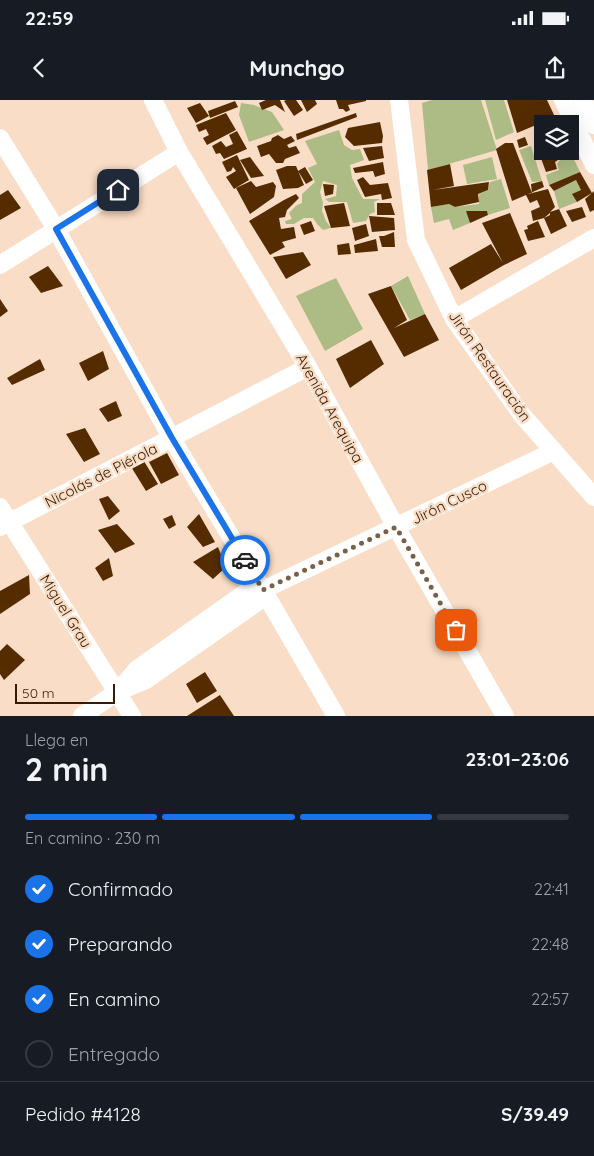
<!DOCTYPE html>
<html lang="es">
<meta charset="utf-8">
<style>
:root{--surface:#171b24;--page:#242831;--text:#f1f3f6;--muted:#9ea1a6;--line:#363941;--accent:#1a73e8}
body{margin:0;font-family:Quicksand,sans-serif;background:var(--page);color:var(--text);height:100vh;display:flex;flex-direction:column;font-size:19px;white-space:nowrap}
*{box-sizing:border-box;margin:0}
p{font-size:16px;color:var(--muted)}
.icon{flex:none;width:28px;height:28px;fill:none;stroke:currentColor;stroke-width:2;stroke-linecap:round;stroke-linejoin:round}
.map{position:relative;height:616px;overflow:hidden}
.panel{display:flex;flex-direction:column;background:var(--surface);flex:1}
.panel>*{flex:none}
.tools{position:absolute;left:534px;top:15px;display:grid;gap:10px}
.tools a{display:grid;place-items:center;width:45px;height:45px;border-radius:0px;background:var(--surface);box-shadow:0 5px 20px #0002;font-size:25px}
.scale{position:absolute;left:15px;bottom:12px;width:100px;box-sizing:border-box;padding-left:5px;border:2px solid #361c04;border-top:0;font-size:14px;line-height:18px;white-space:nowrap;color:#361c04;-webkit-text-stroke:4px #f9ddc6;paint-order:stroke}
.pin{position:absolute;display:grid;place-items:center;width:42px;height:42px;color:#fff;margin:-21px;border-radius:10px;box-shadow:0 2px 8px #0006}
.courier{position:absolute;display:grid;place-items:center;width:50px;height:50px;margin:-25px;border:4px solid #1a73e8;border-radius:50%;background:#fff;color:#222;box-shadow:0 1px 6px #0007}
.head em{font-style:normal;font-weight:700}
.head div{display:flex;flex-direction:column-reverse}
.head{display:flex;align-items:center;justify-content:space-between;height:85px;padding:0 25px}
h1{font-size:32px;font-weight:700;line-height:38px}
.bar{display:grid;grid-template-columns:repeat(4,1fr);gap:8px 5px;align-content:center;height:60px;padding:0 25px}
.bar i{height:6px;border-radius:4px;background:var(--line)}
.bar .selected{background:var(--accent)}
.bar p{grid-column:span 4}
.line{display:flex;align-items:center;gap:12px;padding:0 25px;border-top:1px solid var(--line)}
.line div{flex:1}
ol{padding:0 25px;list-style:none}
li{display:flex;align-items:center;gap:15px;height:55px}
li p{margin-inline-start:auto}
li .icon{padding:5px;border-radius:50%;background:var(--accent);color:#fff;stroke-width:4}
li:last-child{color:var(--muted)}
li i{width:28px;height:28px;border:2px solid var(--line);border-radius:50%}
.status{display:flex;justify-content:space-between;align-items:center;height:35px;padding:0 25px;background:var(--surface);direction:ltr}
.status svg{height:14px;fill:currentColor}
header{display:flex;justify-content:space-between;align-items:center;height:65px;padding:0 25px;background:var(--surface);font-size:22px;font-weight:700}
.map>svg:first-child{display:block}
.green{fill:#acbc84}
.building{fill:#552c00}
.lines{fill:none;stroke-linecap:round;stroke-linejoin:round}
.minor{stroke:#fff;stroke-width:18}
.done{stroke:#7a6048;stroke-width:5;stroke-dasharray:0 9}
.route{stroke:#1a73e8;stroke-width:6}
.labels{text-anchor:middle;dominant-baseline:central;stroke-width:5;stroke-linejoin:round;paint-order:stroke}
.street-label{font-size:15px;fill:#361c04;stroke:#f9ddc6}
</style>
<div class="status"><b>22:59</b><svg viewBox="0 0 49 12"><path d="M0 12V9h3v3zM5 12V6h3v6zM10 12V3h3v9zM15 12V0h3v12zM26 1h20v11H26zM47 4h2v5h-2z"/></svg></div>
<header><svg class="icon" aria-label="back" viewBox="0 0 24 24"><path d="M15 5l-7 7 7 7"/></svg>Munchgo<svg class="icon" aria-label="share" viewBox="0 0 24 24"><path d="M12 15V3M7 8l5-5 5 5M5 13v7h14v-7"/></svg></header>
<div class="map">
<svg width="594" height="616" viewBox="0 0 594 616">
<rect width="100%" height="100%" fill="#f9ddc6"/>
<path class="green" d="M432 0H481L497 50 428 70 422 3Z
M485 0H504L514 32 496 40Z
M241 3 254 5 272 12 284 30 249 42 239 15Z
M339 30 344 45 352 50 360 49 364 60 350 65 352 78 363 99H380L374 102 375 112 370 114 366 121 353 123 347 102H329L325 99 336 96 337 85 323 81 320 92 323 103 322 111 326 121 331 128 323 130 317 124 313 118H304L294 124H286L285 121 292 119 289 113 297 105 302 103V94L315 82 308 68 317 64 305 41Z
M531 46 542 81 532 82 519 50Z
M556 51H570L580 72 549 85 546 75 559 70 557 64 560 60Z
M492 57 497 79 467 84 463 65Z
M501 79 510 108 488 115 487 111H466L470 123 453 130 449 119 434 123 431 107 449 104 455 107 479 104V94L488 90 490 82Z
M576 80 581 90 573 94 577 102 559 109 554 91Z
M408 176 425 214 410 220 391 186Z
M336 178 363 229 325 251 296 196Z"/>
<path class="building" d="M266 0H280L285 12 275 5 262 10 259 3Z
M286 0H296L303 10 294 16 284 1Z
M301 0H315L317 4 307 12Z
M336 0H366V1L348 5 350 10 346 12 343 9H339Z
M507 0H547L555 17 517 33Z
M235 1 238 7 210 18 208 11Z
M200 3 209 16 196 23 187 8Z
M226 13 236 30 207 45 203 38 209 35 206 29 199 32 196 25Z
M356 13 357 17 297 40 296 34Z
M380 22 383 36 382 43 354 46 345 37 348 28Z
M237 31 247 49 224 59 220 53 216 54 212 46 221 41 226 47 233 44 229 35Z
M278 35 284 39 291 36 295 41 287 45 289 48 296 46 300 53 285 59 283 63H276L269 54 261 57 257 46 271 41 272 38Z
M525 37 528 45 519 48 517 40Z
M542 38V51H554L558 60 555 62 557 69 546 72 535 42Z
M505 43H513L532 93 531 84 542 81 544 87 528 94 548 89 555 107 550 112 559 109 567 126 551 134 544 118 550 115V113L544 118 533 121 531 111 540 107 537 100 530 103 526 95 512 101 496 49Z
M382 46 384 58 369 61 363 48Z
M237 55 249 80 234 89 226 77 236 71 233 67 231 71 227 72 222 62Z
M250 57 264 76 251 78 240 60Z
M383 62 385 74 375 77 373 71 355 73 353 68Z
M450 64 454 86 433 90 489 82 488 90 478 94 479 102 455 107 449 104 431 107 427 70Z
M287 66H296L304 85 298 88 283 89 276 70Z
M305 67 313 80 306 84 298 71Z
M580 72 592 93 594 91V110L590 112 585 99 592 93 577 102 572 94 581 90 576 80 554 91 549 85Z
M363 77 370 85 388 83 392 98 382 100 381 94 365 97 357 80Z
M251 81 256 87 273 82 276 86 274 97 250 114 236 88Z
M323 84 334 85 333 94 325 96Z
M8 90 21 108 0 120V95Z
M296 94 299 98 287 110 285 117 279 118 281 129 294 127 296 138 282 142 285 147 270 155 249 121 284 100Z
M344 103 350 126 331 128 324 106Z
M377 103H391L395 115H377Z
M582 107 586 117 572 122 566 111Z
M466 111H487L488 115 470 123Z
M510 113 527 154 504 165 461 190 449 168 491 144 503 163 482 123Z
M369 116 394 118 395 130 372 132Z
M311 121 315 131 304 135 300 125Z
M538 121 545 137 528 141 524 130 528 129 527 126Z
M366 124 369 136 355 141 352 128Z
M394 132 395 147H382L379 136H384Z
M376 139 378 151 355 153 354 145Z
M349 143 351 154 338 155 337 145Z
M303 152 311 165 286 179 273 157Z
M48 166 63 186 41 193 29 177Z
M391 186 407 220 394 228 425 214 439 240 404 257 368 194Z
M0 199 8 211 0 217Z
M371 240 384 264 350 288 336 259Z
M103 251 109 269 88 281 79 263Z
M40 259 45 270 12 285 7 278Z
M116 301 122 316 108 322 99 309Z
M85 328 100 354 84 362 66 334Z
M167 353 179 375 161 384 149 362Z
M142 358 158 384 146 391 130 365Z
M108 396 120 411 109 420 99 399Z
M199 414 215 442 203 447 187 427Z
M172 415 176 425 169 429 163 419Z
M117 424 135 444 115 453 98 430Z
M218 447 226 467 213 479 193 462Z
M109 458 113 476 103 481 95 468Z
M29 475 30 494 0 514V491Z
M7 544 25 560 4 580 0 574V551Z
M205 572 217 591 197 603 186 584Z
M220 595 234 616H187Z"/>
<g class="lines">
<path class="minor" d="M153 0 179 52 308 267 396 427 505 616
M399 0 416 140 454 219 522 315 594 397
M563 0 594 65
M583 0 594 25
M0 38 56 129 172 339 263 490 336 616
M0 165 179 52
M454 219 594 138
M0 407 132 616
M0 427 308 267
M263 490 554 351
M119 590 137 569 259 483
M82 616 117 592 146 580 266 496"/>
</g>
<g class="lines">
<path class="done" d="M245 460 263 490 396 427 456 530"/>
<path class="route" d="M118 90 56 129 172 338 245 460"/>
</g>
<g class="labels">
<g class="street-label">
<text transform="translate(490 266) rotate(55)">Jirón Restauración</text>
<text transform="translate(330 308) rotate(61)">Avenida Arequipa</text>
<text transform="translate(101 375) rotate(-27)">Nicolás de Piérola</text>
<text transform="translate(449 402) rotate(-26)">Jirón Cusco</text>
<text transform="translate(66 511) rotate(58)">Miguel Grau</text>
</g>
</g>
</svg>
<div class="tools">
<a><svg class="icon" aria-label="layers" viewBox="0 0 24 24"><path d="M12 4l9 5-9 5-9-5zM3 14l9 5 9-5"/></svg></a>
</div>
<div class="scale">50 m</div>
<div class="pin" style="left:456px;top:530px;background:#ea580c"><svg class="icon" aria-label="bag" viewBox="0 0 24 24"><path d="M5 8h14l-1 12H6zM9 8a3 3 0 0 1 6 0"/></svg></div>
<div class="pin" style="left:118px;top:90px;background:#1f2937"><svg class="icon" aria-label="home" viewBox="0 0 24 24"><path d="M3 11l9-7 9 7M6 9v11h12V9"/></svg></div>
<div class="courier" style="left:245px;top:460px"><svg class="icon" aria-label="car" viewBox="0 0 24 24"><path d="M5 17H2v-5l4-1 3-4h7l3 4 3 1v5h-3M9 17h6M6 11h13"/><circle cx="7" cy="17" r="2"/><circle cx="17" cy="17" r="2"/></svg></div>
</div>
<section class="panel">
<div class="head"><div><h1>2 min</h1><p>Llega en</p></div><em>23:01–23:06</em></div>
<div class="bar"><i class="selected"></i><i class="selected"></i><i class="selected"></i><i></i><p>En camino · 230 m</p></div>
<ol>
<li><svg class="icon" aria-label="check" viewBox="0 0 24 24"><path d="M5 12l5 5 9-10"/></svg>Confirmado<p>22:41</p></li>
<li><svg class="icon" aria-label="check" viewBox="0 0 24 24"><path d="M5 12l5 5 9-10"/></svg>Preparando<p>22:48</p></li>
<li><svg class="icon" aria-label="check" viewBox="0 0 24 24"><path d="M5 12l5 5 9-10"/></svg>En camino<p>22:57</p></li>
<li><i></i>Entregado</li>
</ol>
<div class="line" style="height:65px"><div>Pedido #4128</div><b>S/39.49</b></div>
</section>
